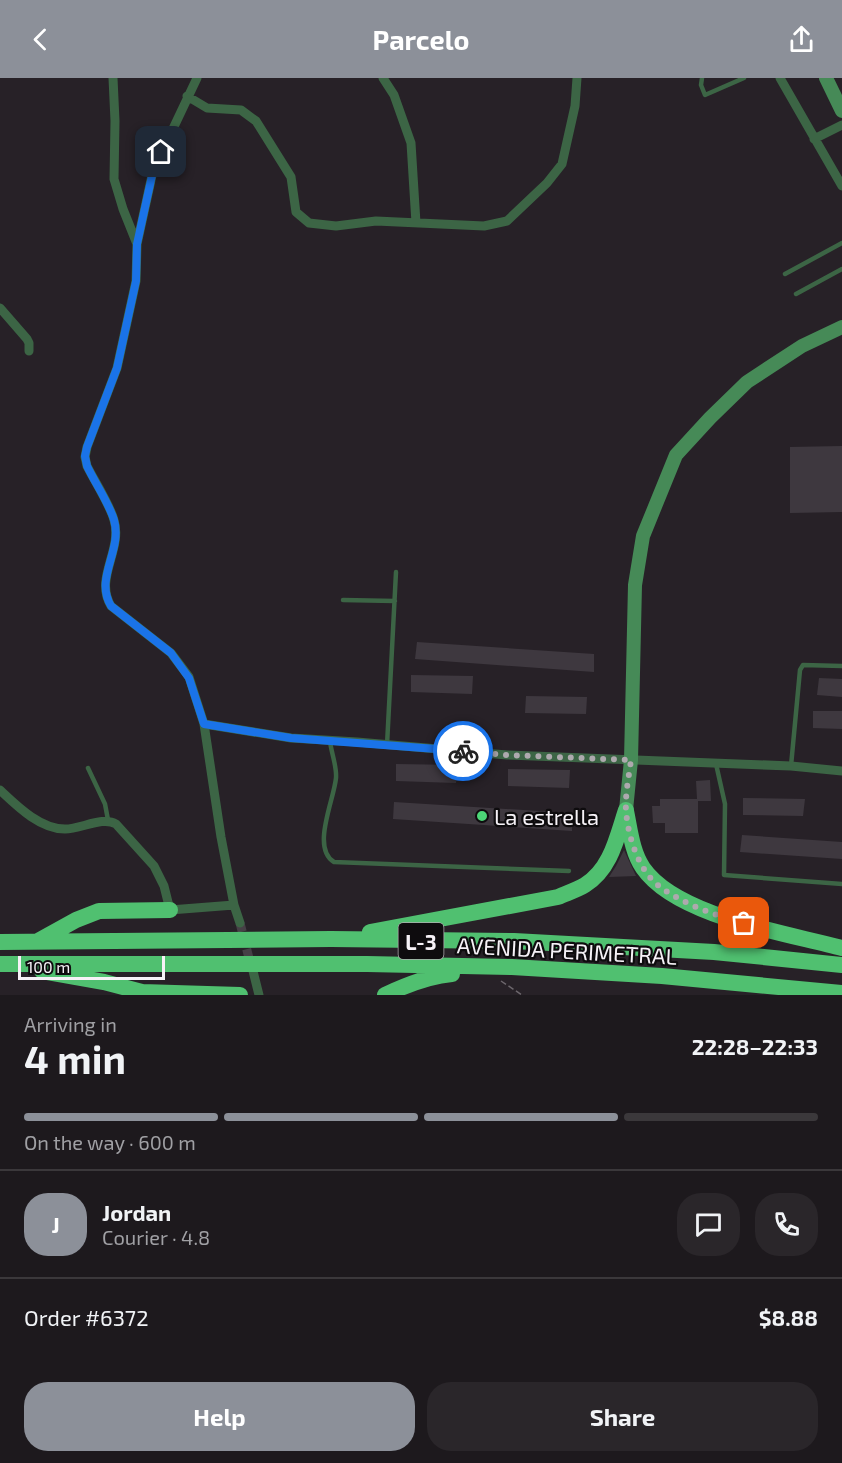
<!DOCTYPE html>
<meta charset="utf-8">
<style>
:root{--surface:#1d191d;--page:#2a262a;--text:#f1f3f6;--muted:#a0a0a4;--line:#3b383b;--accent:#8c9099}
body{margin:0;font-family:"Exo 2",sans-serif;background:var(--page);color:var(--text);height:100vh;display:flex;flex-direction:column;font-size:22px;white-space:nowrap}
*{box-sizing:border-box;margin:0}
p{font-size:20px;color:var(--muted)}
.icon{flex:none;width:33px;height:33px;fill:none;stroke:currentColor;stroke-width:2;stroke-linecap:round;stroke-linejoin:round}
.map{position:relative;height:917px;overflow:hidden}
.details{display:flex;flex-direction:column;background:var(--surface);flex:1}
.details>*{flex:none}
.scale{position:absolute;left:18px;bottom:15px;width:147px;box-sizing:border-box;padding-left:6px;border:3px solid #f6f2f7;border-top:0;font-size:16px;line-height:21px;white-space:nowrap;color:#f6f2f7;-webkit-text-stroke:4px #0e0c0e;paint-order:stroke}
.pin{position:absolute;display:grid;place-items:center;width:51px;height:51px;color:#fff;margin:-26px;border-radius:12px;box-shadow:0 3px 9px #0006}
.courier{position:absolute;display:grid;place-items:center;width:60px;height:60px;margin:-30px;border:4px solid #1a73e8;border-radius:50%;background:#fff;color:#222;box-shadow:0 2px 8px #0007}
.summary em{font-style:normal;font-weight:700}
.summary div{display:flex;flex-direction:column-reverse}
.summary{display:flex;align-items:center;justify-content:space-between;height:102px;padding:0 24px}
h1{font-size:39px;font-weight:700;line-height:45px}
.bar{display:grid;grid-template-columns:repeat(4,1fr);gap:9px 6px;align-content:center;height:72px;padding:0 24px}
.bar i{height:8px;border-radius:4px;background:var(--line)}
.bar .selected{background:var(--accent)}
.bar p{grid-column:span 4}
.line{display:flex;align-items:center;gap:15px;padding:0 24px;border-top:2px solid var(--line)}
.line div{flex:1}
.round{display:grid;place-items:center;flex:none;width:63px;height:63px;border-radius:24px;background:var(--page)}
.action{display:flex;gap:12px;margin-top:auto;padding:12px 24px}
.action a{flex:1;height:69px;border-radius:24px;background:var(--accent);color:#fff;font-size:24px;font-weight:700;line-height:69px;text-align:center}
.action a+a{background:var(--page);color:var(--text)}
header{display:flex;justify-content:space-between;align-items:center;height:78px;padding:0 24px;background:var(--accent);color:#fff;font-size:27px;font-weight:700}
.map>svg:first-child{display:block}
.building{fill:#3e383f}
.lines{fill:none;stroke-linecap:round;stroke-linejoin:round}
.street-tunnel{stroke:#464046;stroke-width:9;stroke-dasharray:9 4.5;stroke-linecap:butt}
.path{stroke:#6d676d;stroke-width:1.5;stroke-dasharray:6 3;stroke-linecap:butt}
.lane{stroke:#3c6545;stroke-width:4.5}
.street{stroke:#3c6545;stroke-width:9}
.secondary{stroke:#468a57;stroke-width:14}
.highway{stroke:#50c070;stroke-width:16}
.done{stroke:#aea9ae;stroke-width:6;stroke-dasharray:0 10.8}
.route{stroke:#1a73e8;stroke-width:8}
.poi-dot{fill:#4cd677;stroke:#0e0c0e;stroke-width:2}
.labels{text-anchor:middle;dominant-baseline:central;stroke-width:4.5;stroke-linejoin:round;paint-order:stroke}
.shield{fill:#0e0c0e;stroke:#b0adb1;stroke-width:1.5}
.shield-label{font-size:21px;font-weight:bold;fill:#f6f2f7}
.poi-label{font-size:22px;fill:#f6f2f7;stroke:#0e0c0e;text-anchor:start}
.street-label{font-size:22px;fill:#f6f2f7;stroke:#0e0c0e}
</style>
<header><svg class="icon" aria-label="back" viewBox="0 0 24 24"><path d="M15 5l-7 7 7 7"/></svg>Parcelo<svg class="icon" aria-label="share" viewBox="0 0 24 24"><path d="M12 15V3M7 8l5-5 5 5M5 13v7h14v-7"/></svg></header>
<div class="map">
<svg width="842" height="917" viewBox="0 0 842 917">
<rect width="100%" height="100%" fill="#272127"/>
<path class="building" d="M842 368V434L790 435V369Z
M417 564 594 576V594L415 581Z
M411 597 473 598 472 616 411 614Z
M819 600 842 601V619L817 617Z
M526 618 587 619 586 636 525 635Z
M813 633H842V651L813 650Z
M396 686 458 687 456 705 396 703Z
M508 691 570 692 569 710 508 708Z
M710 702 711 723H698V755H665V745H653L652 728H660V721H697L696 703Z
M743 720 805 721 803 738 743 737Z
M394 724 571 735 572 753 393 741Z
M742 757 842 764V781L740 774Z
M624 772 636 798 609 799 616 788Z"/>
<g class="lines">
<path class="street-tunnel" d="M240 845 251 888"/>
<path class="path" d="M501 903 522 917"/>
<path class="lane" d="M702 0 701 7 705 17 744 0
M785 196 842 165
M796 216 842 191
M343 522 395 523
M330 663C331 674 337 688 336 700 334 722 311 770 334 784L569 793
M387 667 396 494
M716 686 725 726 724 797 842 806
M791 688 800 592 803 587 842 588
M88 690 105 726 108 742"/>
<path class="street" d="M113 0 115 43 114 101 123 131 137 166 136 203 117 290 87 369 85 379 87 388C95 404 110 427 114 442 123 472 94 500 111 528L171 575 189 599 204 646 221 759 234 827 240 845
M383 0 394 17 411 65 416 145
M780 0 842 108
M187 18 207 30 241 32 256 43 291 99 296 134 309 145 336 148 376 143 484 148 507 143 547 105 562 86 575 28 577 0
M814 61 842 47
M137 166 153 93 197 0
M0 230 27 261 29 265V273
M204 646 291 660 357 664 507 677 791 688 842 693
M0 712C17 728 40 751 65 751 81 751 103 738 116 746L154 788 164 808 170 832 234 827
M253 893 259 917"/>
<path class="secondary" d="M826 0 842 33
M626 732 631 682 635 507 643 458 676 377 710 340 747 304 802 268 842 249"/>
<path class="highway" d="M626 733C630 752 632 774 643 790 677 839 787 855 842 870
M370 854 558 819C567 815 577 812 585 807 611 791 617 759 626 732
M38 863 76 842 99 833 170 832
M0 864 331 861 514 863 714 874 842 887
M0 886H367L512 889 662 898 842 915
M42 893 104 904 142 914 240 917
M385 917C406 907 428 898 452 896"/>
</g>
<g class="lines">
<path class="done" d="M463 673 507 677 631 682C629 698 625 716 626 733 628 758 638 792 659 808 683 826 716 838 744 845"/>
<path class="route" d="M161 74 153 93 137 166 136 203 117 290 87 369 85 378 87 388C95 405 109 425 114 442 123 472 94 500 111 528L171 575 189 600 204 646 291 660 463 673"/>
</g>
<circle class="poi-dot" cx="482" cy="738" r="6"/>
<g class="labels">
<rect class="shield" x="398.5" y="845" width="45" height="36" rx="4.5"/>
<g class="shield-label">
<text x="421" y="863">L-3</text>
</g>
<g class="poi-label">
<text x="494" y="738">La estrella</text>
</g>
<g class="street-label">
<text transform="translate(567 872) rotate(3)">AVENIDA PERIMETRAL</text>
</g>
</g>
</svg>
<div class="scale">100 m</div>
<div class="pin" style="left:744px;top:845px;background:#ea580c"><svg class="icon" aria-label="bag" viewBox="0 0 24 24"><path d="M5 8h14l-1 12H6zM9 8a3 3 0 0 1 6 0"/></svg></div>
<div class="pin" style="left:161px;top:74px;background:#1f2937"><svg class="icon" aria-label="home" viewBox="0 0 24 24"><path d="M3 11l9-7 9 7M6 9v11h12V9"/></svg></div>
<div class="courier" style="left:463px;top:673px"><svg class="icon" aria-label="bike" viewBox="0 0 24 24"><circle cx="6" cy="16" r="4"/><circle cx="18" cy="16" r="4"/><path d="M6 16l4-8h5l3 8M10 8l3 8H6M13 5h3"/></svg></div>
</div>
<section class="details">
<div class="summary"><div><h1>4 min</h1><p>Arriving in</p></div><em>22:28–22:33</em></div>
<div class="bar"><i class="selected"></i><i class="selected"></i><i class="selected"></i><i></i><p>On the way · 600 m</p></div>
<div class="line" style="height:108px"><b class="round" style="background:var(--accent);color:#fff">J</b><div><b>Jordan</b><p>Courier · 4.8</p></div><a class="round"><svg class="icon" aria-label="chat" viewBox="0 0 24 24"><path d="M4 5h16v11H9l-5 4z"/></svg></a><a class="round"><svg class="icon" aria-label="phone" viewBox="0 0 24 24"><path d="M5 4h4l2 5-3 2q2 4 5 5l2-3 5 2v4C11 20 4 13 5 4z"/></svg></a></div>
<div class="line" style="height:78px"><div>Order #6372</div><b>$8.88</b></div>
<div class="action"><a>Help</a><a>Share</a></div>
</section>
